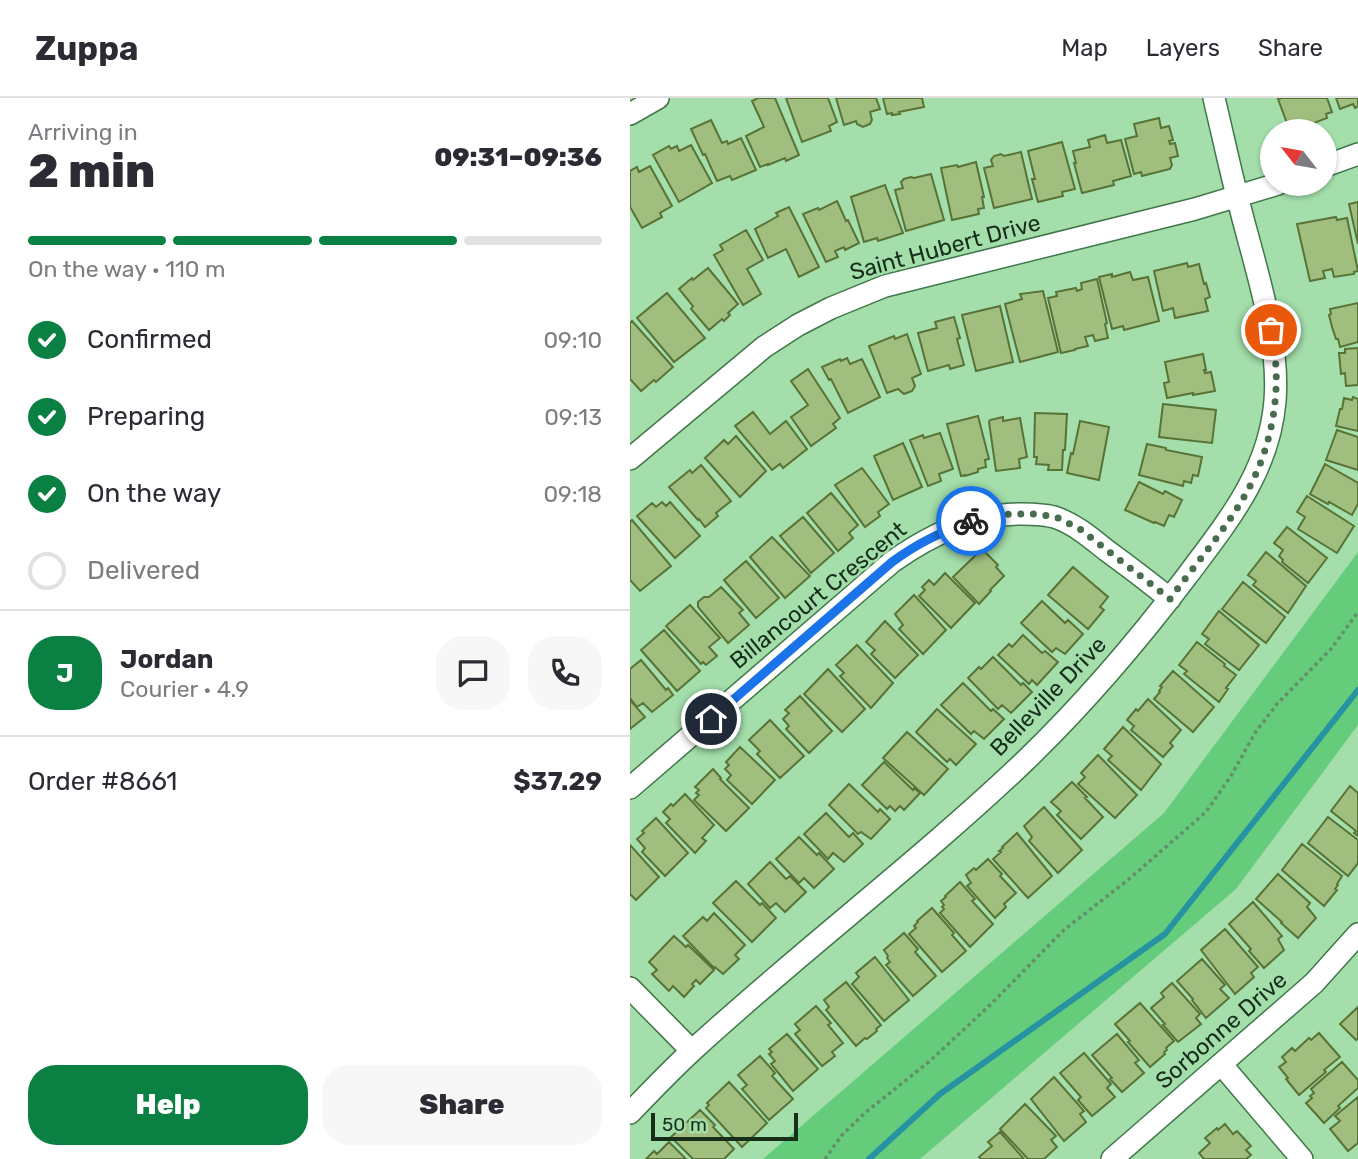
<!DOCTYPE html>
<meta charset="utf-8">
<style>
:root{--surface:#fff;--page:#f7f7f7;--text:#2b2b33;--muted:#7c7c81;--line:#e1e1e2;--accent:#0b8043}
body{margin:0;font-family:Rubik,sans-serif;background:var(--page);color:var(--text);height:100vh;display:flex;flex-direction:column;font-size:26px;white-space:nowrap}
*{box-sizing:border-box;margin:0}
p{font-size:23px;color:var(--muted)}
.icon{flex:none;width:38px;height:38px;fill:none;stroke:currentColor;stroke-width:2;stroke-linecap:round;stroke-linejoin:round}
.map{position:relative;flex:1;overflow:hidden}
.details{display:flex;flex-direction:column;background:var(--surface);width:630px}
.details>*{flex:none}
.needle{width:46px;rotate:301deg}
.fabs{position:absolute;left:630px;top:21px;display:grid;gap:14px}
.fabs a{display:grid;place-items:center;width:77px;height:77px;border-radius:50%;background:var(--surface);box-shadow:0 2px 5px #0004;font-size:35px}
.scale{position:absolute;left:21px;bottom:18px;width:147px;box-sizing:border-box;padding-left:7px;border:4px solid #172e1b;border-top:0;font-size:19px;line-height:24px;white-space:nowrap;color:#172e1b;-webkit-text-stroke:5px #a3deab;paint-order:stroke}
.pin{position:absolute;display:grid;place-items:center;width:60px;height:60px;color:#fff;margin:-30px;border:4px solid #fff;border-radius:50%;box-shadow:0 2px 7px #0007}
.courier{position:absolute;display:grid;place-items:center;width:70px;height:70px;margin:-35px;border:5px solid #1a73e8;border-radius:50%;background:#fff;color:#222;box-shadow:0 2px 9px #0007}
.headline em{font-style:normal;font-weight:800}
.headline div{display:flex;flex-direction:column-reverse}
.headline{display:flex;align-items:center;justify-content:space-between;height:119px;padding:0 28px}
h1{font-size:46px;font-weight:800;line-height:52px}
.bar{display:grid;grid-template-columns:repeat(4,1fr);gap:10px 7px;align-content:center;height:84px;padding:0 28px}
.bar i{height:9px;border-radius:5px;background:var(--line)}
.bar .active{background:var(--accent)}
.bar p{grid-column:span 4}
.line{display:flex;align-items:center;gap:18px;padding:0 28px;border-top:2px solid var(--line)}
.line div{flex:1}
.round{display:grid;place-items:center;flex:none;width:74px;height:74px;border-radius:28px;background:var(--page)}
ol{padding:0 28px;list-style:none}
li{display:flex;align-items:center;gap:21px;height:77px}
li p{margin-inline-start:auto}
li .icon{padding:7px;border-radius:50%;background:var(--accent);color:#fff;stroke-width:4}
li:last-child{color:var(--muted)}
li i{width:38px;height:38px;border:4px solid var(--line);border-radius:50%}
.action{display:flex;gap:14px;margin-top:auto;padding:14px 28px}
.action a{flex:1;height:80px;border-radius:28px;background:var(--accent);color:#fff;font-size:28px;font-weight:800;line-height:80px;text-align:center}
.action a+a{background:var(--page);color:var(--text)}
header{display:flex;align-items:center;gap:42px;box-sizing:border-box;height:98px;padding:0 35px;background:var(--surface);border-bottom:2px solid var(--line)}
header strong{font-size:33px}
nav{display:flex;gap:38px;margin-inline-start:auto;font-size:24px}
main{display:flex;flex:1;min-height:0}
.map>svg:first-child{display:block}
.green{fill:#64cc7a}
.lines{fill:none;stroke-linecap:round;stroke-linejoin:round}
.stream{stroke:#2793a2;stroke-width:6}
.building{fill:#a0be7e;stroke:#597337;stroke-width:2}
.minor-casing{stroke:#40784a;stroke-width:24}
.path{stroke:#648f6a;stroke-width:3.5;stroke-dasharray:3.5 3.5;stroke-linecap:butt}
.minor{stroke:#fff;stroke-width:21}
.done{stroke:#486c4d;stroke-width:7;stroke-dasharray:0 12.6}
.route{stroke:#1a73e8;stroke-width:9}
.labels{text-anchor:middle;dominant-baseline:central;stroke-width:5;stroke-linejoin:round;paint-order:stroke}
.street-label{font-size:23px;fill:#172e1b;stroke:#a3deab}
</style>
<header>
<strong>Zuppa</strong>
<nav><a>Map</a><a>Layers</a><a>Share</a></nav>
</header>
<main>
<section class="details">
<div class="headline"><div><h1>2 min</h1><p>Arriving in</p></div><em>09:31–09:36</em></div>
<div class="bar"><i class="active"></i><i class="active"></i><i class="active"></i><i></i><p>On the way · 110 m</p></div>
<ol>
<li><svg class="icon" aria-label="check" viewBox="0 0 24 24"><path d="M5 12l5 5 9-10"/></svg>Confirmed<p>09:10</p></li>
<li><svg class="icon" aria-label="check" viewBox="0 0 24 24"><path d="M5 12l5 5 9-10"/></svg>Preparing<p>09:13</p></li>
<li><svg class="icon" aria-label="check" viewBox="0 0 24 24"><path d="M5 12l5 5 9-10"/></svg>On the way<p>09:18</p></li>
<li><i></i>Delivered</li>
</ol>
<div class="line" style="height:126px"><b class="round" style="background:var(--accent);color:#fff">J</b><div><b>Jordan</b><p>Courier · 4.9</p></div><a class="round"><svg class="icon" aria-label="chat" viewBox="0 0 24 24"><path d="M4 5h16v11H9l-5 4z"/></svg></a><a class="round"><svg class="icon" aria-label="phone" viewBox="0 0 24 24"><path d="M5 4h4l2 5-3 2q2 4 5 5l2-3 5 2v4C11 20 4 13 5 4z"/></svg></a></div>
<div class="line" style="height:91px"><div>Order #8661</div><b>$37.29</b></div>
<div class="action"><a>Help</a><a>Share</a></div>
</section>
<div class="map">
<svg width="728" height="1061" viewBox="0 0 728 1061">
<rect width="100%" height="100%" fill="#a3deab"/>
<path class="green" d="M728 454V627L606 791 290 1061H133L534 715Z"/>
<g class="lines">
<path class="stream" d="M239 1061 310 996 535 836 728 592"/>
</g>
<path class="building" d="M128 0H145L169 57 156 63 155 60 138 67V66L130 69 116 38 134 29 122 3Z
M156 0H198L207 24 199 28 201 33 172 44Z
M206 0H246L250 11 240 14 242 22 240 26 233 29 227 26 226 23 214 27Z
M253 0H292L294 9 269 14 270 16 262 17V15L257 16Z
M652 0H697L702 14 696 16 697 20 676 28 677 32 660 33 648 1Z
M706 0H728V8L725 10 723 6 710 11Z
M529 20 531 30 539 28 543 42 539 43 540 46 545 45 548 58 540 60 542 67 540 71 512 78 511 74 504 76 495 41 507 38 504 26Z
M81 22 92 45 97 43 98 46 111 40 126 72 102 82 100 78 87 83 75 56 73 57 61 31Z
M475 37 477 45 491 42 501 78 483 83 484 87 452 95 444 65H446L443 53 460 49 458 42Z
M432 44 445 91 432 94 433 98 408 104 402 81H405L398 53Z
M61 47 82 85 49 104 23 57 39 48 41 51 47 48 49 53Z
M391 54 402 101 364 110 354 70 363 68 361 62 364 58 371 56 374 58Z
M346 64 354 99H352L354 110 348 111 349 116 322 122 311 70 327 67 328 69Z
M20 68 42 108 30 115 32 119 12 130 0 109V73L7 69 9 74Z
M301 76 314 122 276 133 265 92 273 90 271 84 274 81 281 79 284 80Z
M255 87 273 135 248 143 247 140 234 144 221 99Z
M207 103 216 123 218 122 229 145 215 152 214 149 205 153 208 159 196 164 173 116 188 110 189 112Z
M728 104V146L719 106Z
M159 109 189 169 169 179 156 151 138 160 125 131 148 118 146 115Z
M706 119 707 122 717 120 728 173 724 174V176L704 179 702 171 693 173 695 180 680 183 667 126Z
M116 132 133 162 117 171 131 196 113 207 84 157 93 152 90 147Z
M557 165 558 169 569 166 574 186 576 185 580 199 575 201 578 213 545 220 543 210 533 213 524 173Z
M78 170 108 206 98 215 100 217 94 223 92 221 79 232 61 211 63 208 49 191 62 180 63 182Z
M500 174 503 182 518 179 529 223 494 232 493 228 482 231 469 179 482 176V179Z
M467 181 477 225 475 226 478 240 465 243 463 237 455 239 458 248 445 251V252L431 255 418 200 427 198 426 194 446 190 447 193 452 191 451 185Z
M413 193 428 254 390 264 375 206 392 201 390 196Z
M37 195 75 240 44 264 7 220Z
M728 205V244L710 249 708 241H706L702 229 699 217 701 216 700 211Z
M370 208 383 264 346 273 332 217Z
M324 219 330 240 327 241 334 267 320 271 319 267 298 273 288 235 307 230 305 224Z
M2 223 43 269 26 284 24 282 11 293 0 281V225Z
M277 236 291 276 282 280 285 288 282 293 274 296 268 291 257 295 239 248 264 238 265 241Z
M728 250V287L716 288 715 275 711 276 709 255H715V251Z
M573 256 576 272H574L575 275 581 274 585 293 563 297V295L537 300 534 285 539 284 535 264Z
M217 260 220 266 232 261 250 299 218 315 201 281 199 282 192 269 210 261 211 263Z
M178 271 210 320 203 326 206 330 181 348 161 319 178 307 161 283Z
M723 299 728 301V333L706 328 710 311H712L714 300 722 302Z
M533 306 586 312 582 345 529 339Z
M123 314 140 336 156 323 177 351 153 370 150 366 142 372 105 328Z
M405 315 437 316 435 352H433L432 372H418L419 367 406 366 407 359H404Z
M348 318 359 361 355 362 356 369 348 371V374L335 378V377L331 378 317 326Z
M373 319V323L390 320 397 359 389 361 390 370 366 373 359 324 360 322Z
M450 323 479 329 469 382 437 375 441 355 443 356Z
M707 332 728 339V372L696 362Z
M310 335 323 371 309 376 311 383 298 388 280 342 293 337 294 340Z
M106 338 136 373 110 399 75 360 94 342 98 346Z
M273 345 292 389 263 402 244 358Z
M517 346 536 350V352L572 359 568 378 563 377 561 385 554 383 553 388 509 377Z
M695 366 728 385V406L722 417 699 404 698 406 680 396Z
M71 367 101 403 86 415 88 418 75 429 69 421 68 422 39 389 60 372 62 375Z
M232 370 259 406 248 414 250 418 235 429 205 387Z
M509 384 533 396 535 393 552 402 544 419 539 417 534 428 525 424 524 425 495 412Z
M201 395 228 427 219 435 223 440 208 453 177 415Z
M677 398 724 428 707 455 668 431 675 419 667 414Z
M32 404 36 408 40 404 70 438 45 460 7 418 22 405 26 409Z
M173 419 204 455 181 475 150 438Z
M2 422 41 468 10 493 0 482V424Z
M657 429 697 460 678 485 652 464 653 462 649 458 653 452 644 445Z
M142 439 180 478 155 500 120 459Z
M354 453 368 467 366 469 374 478 360 492 361 493 349 506 323 479 349 454Z
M636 454 676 488 658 515 623 487 626 483 618 477Z
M116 463 149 500 126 520 94 482Z
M443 469 478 499 470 509 474 512 458 531 418 497Z
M315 475 345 505 321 530 289 498 295 492 292 489 299 482 304 487Z
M613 484 655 519 636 545 592 511Z
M91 489 113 512 109 515 119 527 98 545 68 509V504L74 499H79Z
M284 497 316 532 293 556 269 531 273 527 265 516Z
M412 503 435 525 438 522 453 536 435 556 426 550 422 554 391 525Z
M60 507 90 540 79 549 87 558 76 567 73 564 71 566 36 528Z
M589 513 629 547 609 572 575 546 579 541 572 536Z
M255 523 288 557 265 580 241 556 245 552 236 544Z
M34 532 70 573 47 593 11 552Z
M393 537 412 555 415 553 428 564 407 587 402 582 399 586 368 557 379 546 382 549Z
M567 544 595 566 594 568 606 577 596 590 598 591 589 604 554 576 557 573 549 567Z
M227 547 263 585 241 610 210 578 214 575 206 567Z
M363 559 391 587 393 585 402 594 381 615 372 607 368 611 338 580 349 569 351 571Z
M11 562 36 592 38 590 43 597 22 614 13 605 7 609 0 600V571Z
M198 571 235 611 212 634 174 596Z
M543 573 584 609 563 634 524 601 530 594 529 593 532 589 530 588Z
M333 585 361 613 363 611 374 621 354 641 344 633 341 636 311 607Z
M170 598 202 633 179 655 156 631 159 628 153 621 159 615 155 612Z
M518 601 551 632 540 645 543 648 533 659 501 632 504 628 497 622 506 611 508 613Z
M0 602 15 619 0 631Z
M307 611 346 646 326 667 320 661 317 664 286 634Z
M140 622 174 658 150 680 127 656 130 653 119 642Z
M493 629 531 666 511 692 478 662 482 658 474 651Z
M277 634 318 671 294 697 253 660Z
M110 649 145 682 122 706 97 682 101 677 95 671 99 667 96 664Z
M468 657 507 697 485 720 448 686 455 679 451 675Z
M254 664 283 692 284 690 290 695 274 712 270 708 265 713 260 708 257 711 232 687Z
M83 671 91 680 90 681 119 710 96 733 64 702 69 697 66 695 69 692 65 689Z
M442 684 457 699 455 700 473 719 451 741 427 717 431 713 421 704Z
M219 686 248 714 250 711 260 721 241 741 231 734 228 736 199 707Z
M720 688 728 695V738L724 735 726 733 701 713Z
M55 696 84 727 72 740 76 743 65 755 36 725 40 721 33 714 41 706 43 708Z
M414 709 452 752 428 775 399 743 402 739 394 728Z
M196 715 219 739 223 735 233 746 214 764 203 755 198 761 174 736Z
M698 719 728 742V765L718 778 678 745Z
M26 720 58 755 35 778 12 754 15 750 7 741 14 735 12 733Z
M387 735 422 778 398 800 363 761 371 754 369 753 373 750 372 749Z
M169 739 187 757 189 755 204 771 184 790 174 780 169 785 146 761Z
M672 746 712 778 707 786 708 787 705 791 707 792 694 808 652 772Z
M0 747 29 779 6 802 0 796Z
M358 761 372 776 370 778 386 795 374 806 376 809 365 820 337 788 341 785 336 777 344 770 346 772Z
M140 764 156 781 160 778 176 794 155 814 146 805 140 810 118 786Z
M648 776 680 805 677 809 686 820 668 840 651 825 652 824 626 801Z
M106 783 130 807 132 805 146 820 122 844 83 805Z
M330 784 345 801 342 803 363 826 340 849 310 815 314 811 312 809 314 807 311 803 316 799 315 798Z
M623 804 652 838 648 841 654 852 634 870 619 853 621 851 599 826Z
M302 810 324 835 322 837 336 853 312 874 279 836 286 830 284 828 288 824 287 823Z
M84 815 115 847 105 857 109 861 93 876 85 869 84 870 53 838 73 819 77 823Z
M595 831 628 869 621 875 624 879 605 896 571 852Z
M274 835 288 851 285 854 306 878 283 898 256 867 260 864 257 860 258 858 254 852Z
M44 838 56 849 58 847 84 872 70 886 66 882 62 886 64 888 54 899 43 888 39 893 22 876 27 872 19 864Z
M245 859 279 902 254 923 222 886 229 879 226 875Z
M572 861 595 887 590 891 599 900 576 920 562 902 563 901 547 883Z
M216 884 251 927 246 931 247 933 237 941 235 940 226 948 196 912 199 909 194 902Z
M542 885 570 916 566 920 571 926 548 944 533 927 535 926 521 910 534 899 531 895Z
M510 905 544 943 536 950 537 952 534 954 535 956 520 969 498 944 500 943 485 926Z
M186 908 201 925 198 927 213 945 202 954 205 958 192 968 165 936 170 932 165 926Z
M728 909V940L726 942 710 926Z
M689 935 710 959 694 972 696 974 669 997 656 981 658 980 649 969 656 964 652 959 662 950 665 953 679 940 681 942Z
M157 936 188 971 163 993 141 966 145 963 139 956 142 954 139 951Z
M487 936 509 962 505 965 514 975 492 994 480 981 482 980 462 957Z
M454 955 481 986 477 990 485 999 462 1018 448 1002 451 999 430 975Z
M130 958 145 975 142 978 163 1001 139 1022 112 991 117 987 108 977Z
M712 964 728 982V990L708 1008 710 1010 694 1025 676 1005 682 1000 680 998 684 995 681 991Z
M424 979 454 1013 450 1016 456 1024 434 1043 401 1001Z
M99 984 137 1025 112 1049 76 1010 79 1007 77 1005Z
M728 999V1045L718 1053 700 1031 710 1023 705 1018Z
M395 1006 426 1038 421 1042 427 1049 414 1061H398L370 1031Z
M70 1012 85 1027 83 1029 104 1051 94 1061H63L41 1039Z
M595 1026 603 1036 607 1033 621 1048 616 1052 621 1057 616 1061H574L569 1055 580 1045 575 1040 587 1030 588 1032Z
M370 1034 394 1061H351L349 1059 362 1048 358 1044Z
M39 1044 56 1061H16L24 1053 27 1056Z"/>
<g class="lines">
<g class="minor-casing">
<path id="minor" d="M0 16 28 0
M695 68 728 56
M0 361 134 249 168 227 201 210 255 188 565 111 648 86
M0 690 262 464C300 437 343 416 390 416 402 416 416 416 427 420 446 427 461 440 476 452 498 468 519 484 540 501
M0 890 62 953
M591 966 672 1061
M0 1015C21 993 42 971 64 951 172 852 289 764 395 663 454 606 507 544 557 478 598 423 639 374 645 303 650 242 626 172 611 113 601 76 593 38 584 0
M482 1061 684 885 728 836"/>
</g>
<path class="path" d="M195 1061 212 1037 236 1014 300 963 361 906 434 832 499 781 576 714 601 678 625 635 647 606 701 551 728 514"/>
<use href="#minor" class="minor"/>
</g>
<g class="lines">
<path class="done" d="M341 423 380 416H405L426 419 450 431 540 501C567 464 599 428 620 388 639 352 648 309 646 269 645 256 642 244 641 232"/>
<path class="route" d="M81 621 262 464C288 445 311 434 341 423"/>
</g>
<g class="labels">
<g class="street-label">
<text transform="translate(315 149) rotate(-15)">Saint Hubert Drive</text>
<text transform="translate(188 497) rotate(-39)">Billancourt Crescent</text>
<text transform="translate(418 598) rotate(-46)">Belleville Drive</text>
<text transform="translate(591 932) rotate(-41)">Sorbonne Drive</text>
</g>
</g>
</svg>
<div class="fabs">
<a><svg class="needle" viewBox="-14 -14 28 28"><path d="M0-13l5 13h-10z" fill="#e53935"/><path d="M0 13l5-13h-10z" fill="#7c7c81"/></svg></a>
</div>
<div class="scale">50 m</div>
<div class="pin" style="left:641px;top:232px;background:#ea580c"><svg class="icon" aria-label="bag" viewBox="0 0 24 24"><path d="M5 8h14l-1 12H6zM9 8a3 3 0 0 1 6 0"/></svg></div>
<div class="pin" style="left:81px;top:621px;background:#1f2937"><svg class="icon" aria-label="home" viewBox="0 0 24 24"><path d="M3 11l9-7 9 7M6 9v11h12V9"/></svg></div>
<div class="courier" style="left:341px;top:423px"><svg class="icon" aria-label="bike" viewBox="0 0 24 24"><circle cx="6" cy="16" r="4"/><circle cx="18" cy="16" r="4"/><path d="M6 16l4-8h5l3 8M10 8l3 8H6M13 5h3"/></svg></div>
</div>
</main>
